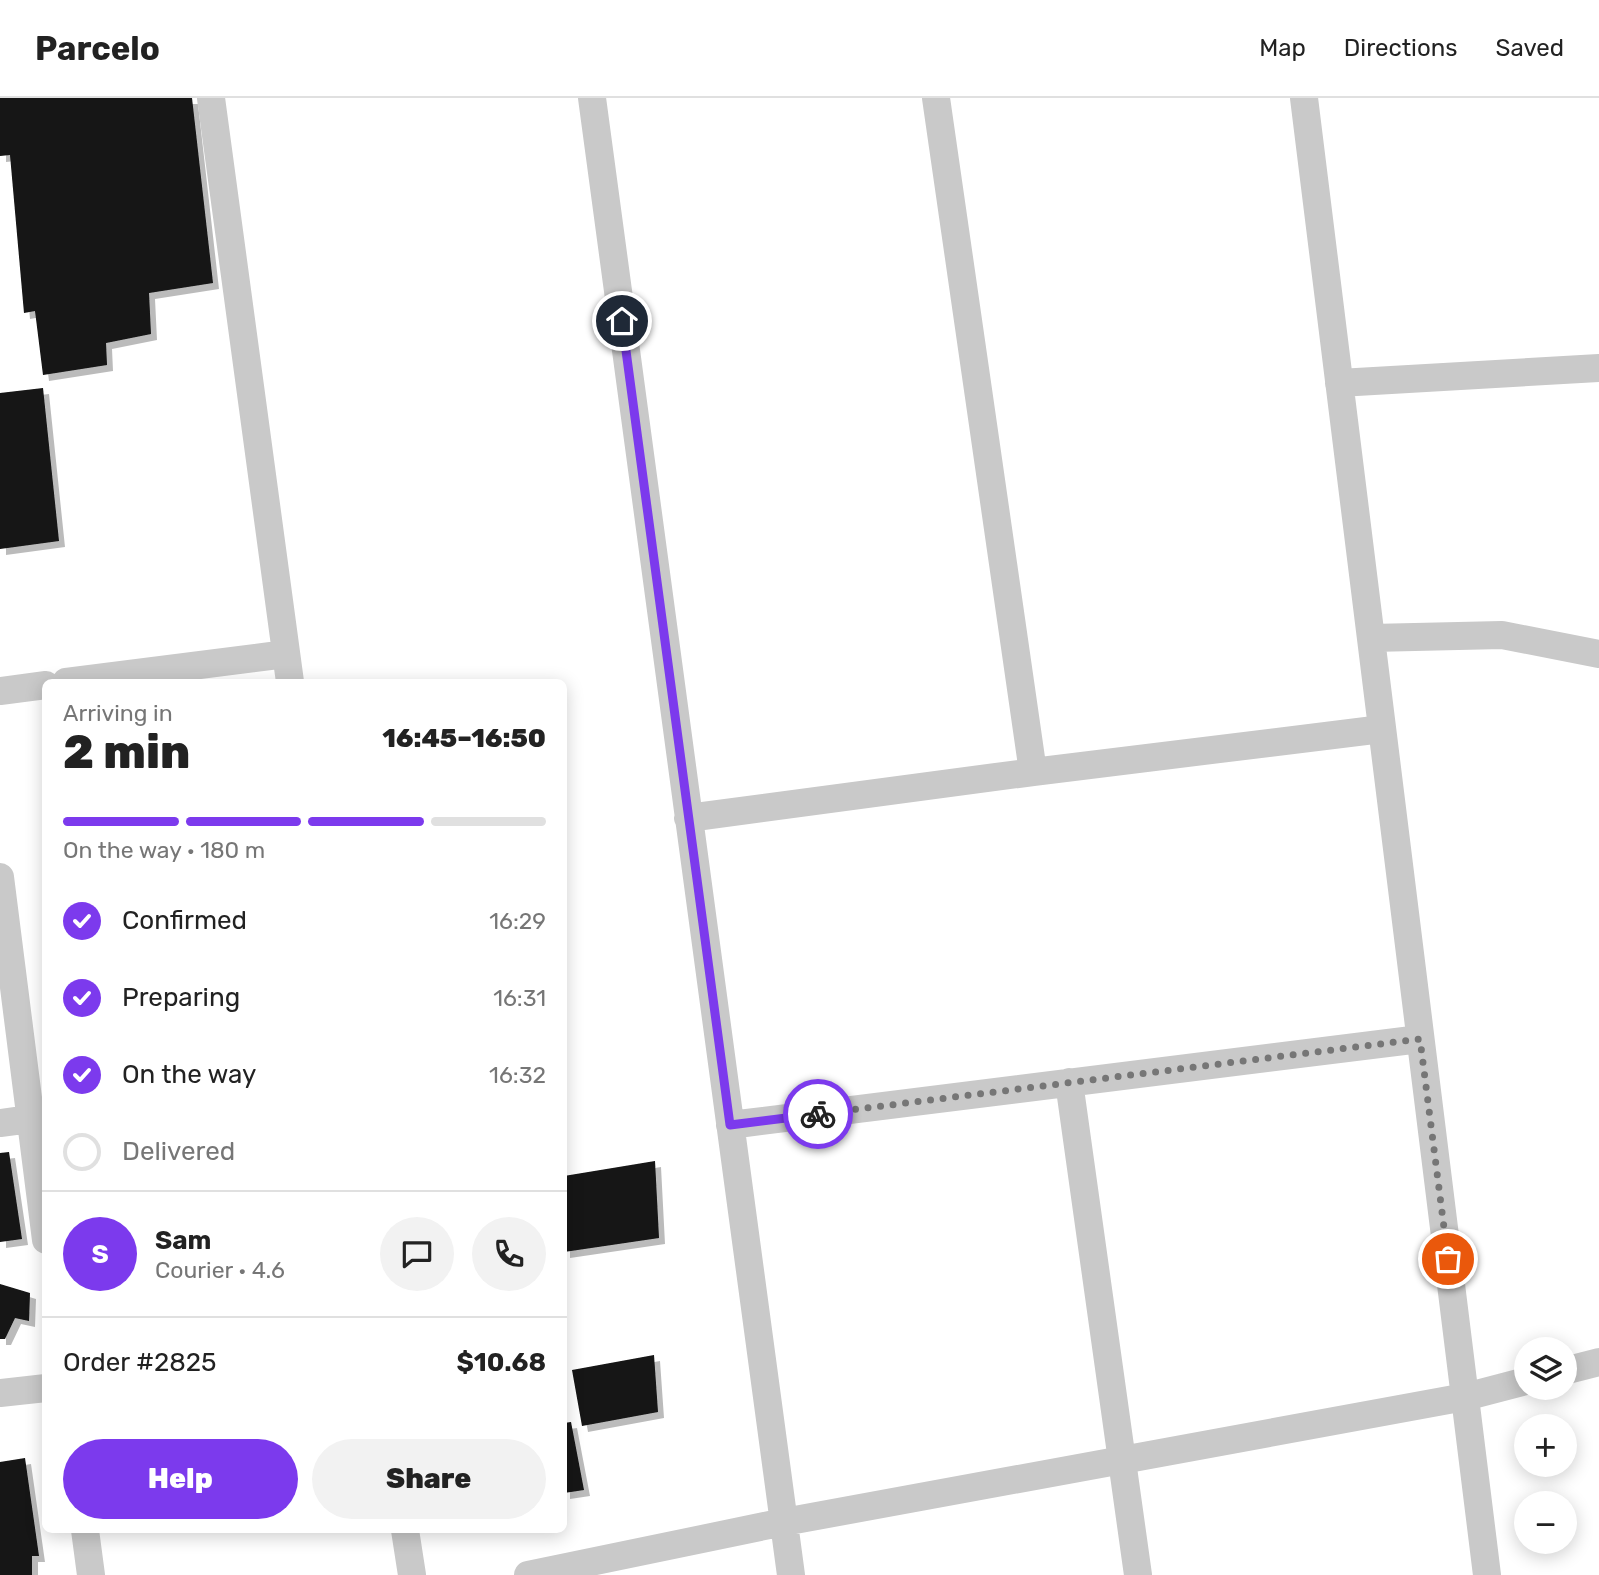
<!DOCTYPE html>
<meta charset="utf-8">
<style>
:root{--surface:#fff;--page:#f2f2f2;--text:#222;--muted:#767676;--line:#e0e0e0;--accent:#7c3aed}
body{margin:0;font-family:Rubik,sans-serif;background:var(--page);color:var(--text);height:100vh;display:flex;flex-direction:column;font-size:26px;white-space:nowrap}
*{box-sizing:border-box;margin:0}
p{font-size:23px;color:var(--muted)}
.icon{flex:none;width:38px;height:38px;fill:none;stroke:currentColor;stroke-width:2;stroke-linecap:round;stroke-linejoin:round}
.map{position:relative;flex:1;overflow:hidden}
.drawer{position:absolute;left:42px;top:581px;width:525px;height:854px;display:flex;flex-direction:column;background:var(--surface);border-radius:10px;box-shadow:0 4px 18px #0003}
.drawer>*{flex:none}
.buttons{position:absolute;left:1514px;top:1239px;display:grid;gap:14px}
.buttons a{display:grid;place-items:center;width:63px;height:63px;border-radius:50%;background:var(--surface);box-shadow:0 4px 18px #0003;font-size:35px}
.pin{position:absolute;display:grid;place-items:center;width:60px;height:60px;color:#fff;margin:-30px;border:4px solid #fff;border-radius:50%;box-shadow:0 2px 7px #0007}
.courier{position:absolute;display:grid;place-items:center;width:70px;height:70px;margin:-35px;border:5px solid #7c3aed;border-radius:50%;background:#fff;color:#222;box-shadow:0 2px 9px #0007}
.headline em{font-style:normal;font-weight:800}
.headline div{display:flex;flex-direction:column-reverse}
.headline{display:flex;align-items:center;justify-content:space-between;height:119px;padding:0 21px}
h1{font-size:46px;font-weight:800;line-height:52px}
.bar{display:grid;grid-template-columns:repeat(4,1fr);gap:10px 7px;align-content:center;height:84px;padding:0 21px}
.bar i{height:9px;border-radius:5px;background:var(--line)}
.bar .active{background:var(--accent)}
.bar p{grid-column:span 4}
.line{display:flex;align-items:center;gap:18px;padding:0 21px;border-top:2px solid var(--line)}
.line div{flex:1}
.round{display:grid;place-items:center;flex:none;width:74px;height:74px;border-radius:37px;background:var(--page)}
ol{padding:0 21px;list-style:none}
li{display:flex;align-items:center;gap:21px;height:77px}
li p{margin-inline-start:auto}
li .icon{padding:7px;border-radius:50%;background:var(--accent);color:#fff;stroke-width:4}
li:last-child{color:var(--muted)}
li i{width:38px;height:38px;border:4px solid var(--line);border-radius:50%}
.action{display:flex;gap:14px;margin-top:auto;padding:14px 21px}
.action a{flex:1;height:80px;border-radius:42px;background:var(--accent);color:#fff;font-size:28px;font-weight:800;line-height:80px;text-align:center}
.action a+a{background:var(--page);color:var(--text)}
header{display:flex;align-items:center;gap:42px;box-sizing:border-box;height:98px;padding:0 35px;background:var(--surface);border-bottom:2px solid var(--line)}
header strong{font-size:33px}
nav{display:flex;gap:38px;margin-inline-start:auto;font-size:24px}
.map>svg:first-child{display:block}
.building{fill:#131313;filter:url(#shadow)}
.lines{fill:none;stroke-linecap:round;stroke-linejoin:round}
.street{stroke:#c9c9c9;stroke-width:28}
.done{stroke:#767676;stroke-width:7;stroke-dasharray:0 12.6}
.route{stroke:#7c3aed;stroke-width:9}
</style>
<header>
<strong>Parcelo</strong>
<nav><a>Map</a><a>Directions</a><a>Saved</a></nav>
</header>
<div class="map">
<svg width="1599" height="1477" viewBox="0 0 1599 1477">
<defs>
<filter id="shadow"><feDropShadow dx="6" dy="6" stdDeviation="0" flood-color="#0004"/></filter>
</defs>
<rect width="100%" height="100%" fill="#fff"/>
<path class="building" d="M0 0H192L213 185 149 195 151 236 106 245 107 267 43 277 35 213 24 215 10 57 0 58Z
M43 290 59 443 0 451V295Z
M9 1054 22 1141 0 1144V1055Z
M655 1063 659 1140 564 1154V1078Z
M0 1186 30 1195 29 1223 15 1220 5 1241H0Z
M654 1257 658 1314 582 1328 572 1272Z
M571 1324 584 1392 564 1395V1325Z
M25 1360 39 1458H32V1477H0V1364Z"/>
<g class="lines">
<path class="street" d="M211 0 290 584
M592 0 791 1477
M936 0 1033 674 1382 631
M1304 0 1487 1477
M1339 285 1599 270
M1371 540 1502 537 1599 556
M66 584 286 556
M0 593 46 587
M688 720 1033 674
M0 779 46 1142
M1069 984 1138 1477
M0 1025 30 1021
M730 1027 1420 941
M1564 1273 1599 1264
M0 1295 46 1290
M85 1432 91 1477
M405 1432 412 1477
M528 1477 784 1424 1465 1299 1526 1283"/>
</g>
<g class="lines">
<path class="done" d="M818 1016 1420 941 1448 1161"/>
<path class="route" d="M622 223 730 1027 818 1016"/>
</g>
</svg>
<div class="buttons">
<a><svg class="icon" aria-label="layers" viewBox="0 0 24 24"><path d="M12 4l9 5-9 5-9-5zM3 14l9 5 9-5"/></svg></a>
<a>+</a>
<a>−</a>
</div>
<div class="pin" style="left:1448px;top:1161px;background:#ea580c"><svg class="icon" aria-label="bag" viewBox="0 0 24 24"><path d="M5 8h14l-1 12H6zM9 8a3 3 0 0 1 6 0"/></svg></div>
<div class="pin" style="left:622px;top:223px;background:#1f2937"><svg class="icon" aria-label="home" viewBox="0 0 24 24"><path d="M3 11l9-7 9 7M6 9v11h12V9"/></svg></div>
<div class="courier" style="left:818px;top:1016px"><svg class="icon" aria-label="bike" viewBox="0 0 24 24"><circle cx="6" cy="16" r="4"/><circle cx="18" cy="16" r="4"/><path d="M6 16l4-8h5l3 8M10 8l3 8H6M13 5h3"/></svg></div>
<section class="drawer">
<div class="headline"><div><h1>2 min</h1><p>Arriving in</p></div><em>16:45–16:50</em></div>
<div class="bar"><i class="active"></i><i class="active"></i><i class="active"></i><i></i><p>On the way · 180 m</p></div>
<ol>
<li><svg class="icon" aria-label="check" viewBox="0 0 24 24"><path d="M5 12l5 5 9-10"/></svg>Confirmed<p>16:29</p></li>
<li><svg class="icon" aria-label="check" viewBox="0 0 24 24"><path d="M5 12l5 5 9-10"/></svg>Preparing<p>16:31</p></li>
<li><svg class="icon" aria-label="check" viewBox="0 0 24 24"><path d="M5 12l5 5 9-10"/></svg>On the way<p>16:32</p></li>
<li><i></i>Delivered</li>
</ol>
<div class="line" style="height:126px"><b class="round" style="background:var(--accent);color:#fff">S</b><div><b>Sam</b><p>Courier · 4.6</p></div><a class="round"><svg class="icon" aria-label="chat" viewBox="0 0 24 24"><path d="M4 5h16v11H9l-5 4z"/></svg></a><a class="round"><svg class="icon" aria-label="phone" viewBox="0 0 24 24"><path d="M5 4h4l2 5-3 2q2 4 5 5l2-3 5 2v4C11 20 4 13 5 4z"/></svg></a></div>
<div class="line" style="height:91px"><div>Order #2825</div><b>$10.68</b></div>
<div class="action"><a>Help</a><a>Share</a></div>
</section>
</div>
